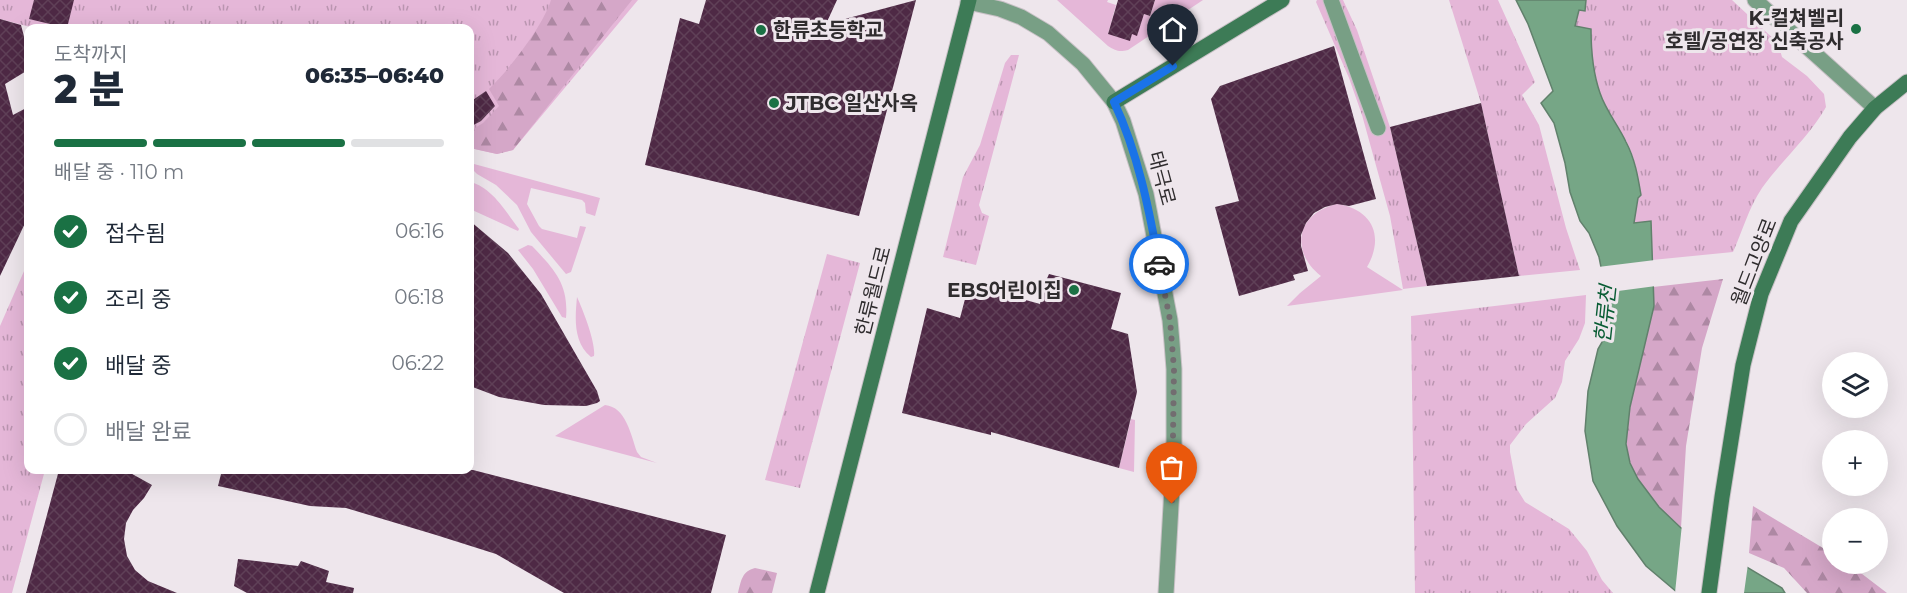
<!DOCTYPE html>
<html lang="ko">
<meta charset="utf-8">
<style>
:root{--surface:#fff;--page:#f6f6f7;--text:#1f2937;--muted:#747a83;--line:#e0e1e3;--accent:#1a7144}
body{margin:0;font-family:Montserrat,"Noto Sans KR",sans-serif;background:var(--page);color:var(--text);height:100vh;display:flex;flex-direction:column;font-size:22px;white-space:nowrap}
*{box-sizing:border-box;margin:0}
p{font-size:20px;color:var(--muted)}
.icon{flex:none;width:33px;height:33px;fill:none;stroke:currentColor;stroke-width:2;stroke-linecap:round;stroke-linejoin:round}
.map{position:relative;flex:1;overflow:hidden}
.sheet{position:absolute;left:24px;top:24px;width:450px;height:450px;display:flex;flex-direction:column;background:var(--surface);border-radius:12px;box-shadow:0 6px 24px #0002}
.sheet>*{flex:none}
.controls{position:absolute;left:1822px;top:352px;display:grid;gap:12px}
.controls a{display:grid;place-items:center;width:66px;height:66px;border-radius:50%;background:var(--surface);box-shadow:0 6px 24px #0002;font-size:30px}
.pin{position:absolute;display:grid;place-items:center;width:51px;height:51px;color:#fff;margin:-62px -26px;border-radius:50% 50% 50% 0;rotate:-45deg;box-shadow:0 0 6px #0007}
.pin .icon{rotate:45deg}
.courier{position:absolute;display:grid;place-items:center;width:60px;height:60px;margin:-30px;border:4px solid #1a73e8;border-radius:50%;background:#fff;color:#222;box-shadow:0 2px 8px #0007}
.head em{font-style:normal;font-weight:800}
.head div{display:flex;flex-direction:column-reverse}
.head{display:flex;align-items:center;justify-content:space-between;height:102px;padding:0 30px}
h1{font-size:39px;font-weight:800;line-height:45px}
.bar{display:grid;grid-template-columns:repeat(4,1fr);gap:9px 6px;align-content:center;height:72px;padding:0 30px}
.bar i{height:8px;border-radius:4px;background:var(--line)}
.bar .current{background:var(--accent)}
.bar p{grid-column:span 4}
ol{padding:0 30px;list-style:none}
li{display:flex;align-items:center;gap:18px;height:66px}
li p{margin-inline-start:auto}
li .icon{padding:6px;border-radius:50%;background:var(--accent);color:#fff;stroke-width:4}
li:last-child{color:var(--muted)}
li i{width:33px;height:33px;border:3px solid var(--line);border-radius:50%}
.map>svg:first-child{display:block}
.grass{fill:url(#grass-tufts)}
.forest{fill:url(#forest-firs)}
.garden{fill:#e5b7d8}
.water{fill:#76a686;stroke:#61816c;stroke-width:1.5}
.pier{fill:#eee6ec}
.building{fill:url(#building-cross-hatch)}
.lines{fill:none;stroke-linecap:round;stroke-linejoin:round}
.street-casing{stroke:#c8c1c6;stroke-width:17}
.secondary-casing{stroke:#c8c1c6;stroke-width:17}
.street{stroke:#789f85;stroke-width:15}
.secondary{stroke:#3d7b56;stroke-width:15}
.done{stroke:#726d70;stroke-width:6;stroke-dasharray:0 10.8}
.route{stroke:#1a73e8;stroke-width:8}
.poi-dot{fill:#1a7144;stroke:#eee6ec;stroke-width:2}
.labels{text-anchor:middle;dominant-baseline:central;stroke-width:6;stroke-linejoin:round;paint-order:stroke}
.poi-label{font-size:20px;font-weight:bold;fill:#2f2c2e;stroke:#eee6ec;text-anchor:end}
.street-label{font-size:20px;fill:#2f2c2e;stroke:#eee6ec}
.water-label{font-size:21px;font-style:italic;fill:#0a5d35;stroke:#eee6ec}
</style>
<div class="map">
<svg width="1907" height="593" viewBox="0 0 1907 593">
<defs>
<pattern id="grass-tufts" width="24" height="20" patternUnits="userSpaceOnUse" patternTransform="scale(1.5)"><rect width="24" height="20" fill="#e5b7d8"/><path d="M3 7l-1-3M5 7V3M7 7l1-3M15 17l-1-3M17 17v-4M19 17l1-3" fill="none" stroke="#ba95b0"/></pattern>
<pattern id="forest-firs" width="22" height="20" patternUnits="userSpaceOnUse" patternTransform="scale(1.5)"><rect width="22" height="20" fill="#d5a7c8"/><path d="M5 1l3.5 6h-7zM16 11l3.5 6h-7z" fill="#ad88a3"/></pattern>
<pattern id="building-cross-hatch" width="8" height="8" patternUnits="userSpaceOnUse" patternTransform="scale(1.5)"><rect width="8" height="8" fill="#4e2945"/><path d="M0 0l8 8M0 8l8-8" fill="none" stroke="#5f4057"/></pattern>
</defs>
<rect width="100%" height="100%" fill="#eee6ec"/>
<path class="grass" d="M0 0H638L513 150 497 154 470 148V28H34L0 19Z
M1317 0H1343L1357 30 1390 127 1427 286 1403 289 1390 216 1362 115 1349 78 1316 2Z
M1449 0H1498L1535 82 1522 95 1539 125 1566 228 1580 270 1519 276 1481 103Z
M1586 0H1732L1778 43 1782 57 1807 76 1824 94 1826 107C1809 137 1782 160 1762 188 1749 207 1742 232 1733 252L1652 260 1650 221 1634 223 1638 198 1640 195C1638 176 1635 157 1626 141 1617 125 1607 112 1600 95 1593 74 1591 51 1591 30L1575 26 1579 10H1585Z
M1011 55H1019L979 205 982 213 989 216 976 265 943 257 963 177 980 145 1005 63Z
M827 254 860 263 800 488 765 480Z
M28 262V470H45L12 593H0V326Z
M1586 295 1585 323 1579 339 1565 361 1562 382 1555 398 1526 424 1510 445V452L1517 489 1525 502 1569 529 1587 551 1602 580 1613 593H1415L1411 316Z"/>
<path class="forest" d="M551 0H632L513 150 497 154 470 148V131L483 123 499 106 489 89C509 70 543 26 551 0Z
M1723 279 1702 348 1686 446 1681 528C1662 510 1639 489 1630 464 1614 418 1654 339 1653 287Z
M1753 506 1833 554V564H1849L1887 593H1807L1784 568 1749 553Z
M755 568 777 573 772 593H738C741 581 742 571 755 568Z"/>
<path class="garden" d="M1057 0H1108L1107 2 1116 5 1108 34 1130 40 1132 34 1137 35 1144 14 1150 16 1155 0H1203L1128 50C1119 52 1116 51 1108 46Z
M474 164 600 198 595 216 586 213 585 203 582 200 531 188 527 204 539 226 542 229 577 238 580 226 586 227 571 272 566 274 531 232 517 205 496 185 477 174 473 170Z
M470 182C492 187 506 212 519 229L518 231 470 209Z
M1337 204C1372 209 1385 236 1367 267L1403 290 1287 306 1300 293 1321 276C1289 251 1297 213 1337 204Z
M528 245 532 246C554 269 569 284 566 318L562 317 533 269 518 250Z
M577 297C583 310 596 343 594 356L591 357C573 342 575 318 577 297Z
M605 405C626 407 631 435 637 452L641 457 657 463 555 436Z
M1131 419 1135 420 1134 472 1119 468Z"/>
<path class="water" d="M1516 0H1586L1585 11 1579 10 1575 26 1591 29C1591 51 1593 73 1600 93 1606 111 1618 125 1626 142 1635 159 1638 177 1641 195L1638 198 1634 223 1651 221 1654 306 1630 407 1626 444 1630 463 1638 479 1659 507 1681 528 1782 588 1785 593H1678L1646 566 1617 526 1593 481 1585 431 1588 391 1598 349 1605 337 1608 316 1607 297 1599 257 1589 233 1580 221 1570 192 1565 163 1554 123 1541 103 1553 91 1528 24Z"/>
<path class="pier" d="M1655 260 1656 286 1603 293 1598 267Z
M1682 524 1748 564 1744 593H1675Z"/>
<path class="building" d="M34 0H74L67 28 29 19Z
M706 0H837L826 24 916 0 859 216 645 165 680 18 699 24Z
M1118 0H1155L1150 16 1144 14 1137 36 1132 34 1130 41 1108 34Z
M0 19 21 25 28 52V70L5 84 13 115 28 107V217L0 276Z
M1334 46 1376 199 1349 206 1337 204 1325 207 1314 213 1306 223 1301 235V246L1308 271 1293 275 1295 280 1239 296 1215 207 1239 201 1211 99 1220 86Z
M486 91 495 106 481 121 470 127V102Z
M1481 103 1519 276 1427 286 1390 127Z
M470 221 508 253 541 294 597 391 600 401 597 403 586 406 544 405 499 397 470 386Z
M1049 274 1121 293 1111 329 1128 334 1137 392 1119 468 991 432V435L902 413 927 308 960 318 969 284 1040 304 1044 285Z
M59 470H125L152 485 144 498 133 510 126 523 124 539 127 556 135 570 148 581 177 593H26Z
M222 470H473L726 535 711 593H564L496 554 436 535 346 508 310 506 218 486Z
M238 559 298 566 301 561 329 571 326 582 354 588 353 593H247L234 586Z"/>
<g class="lines">
<g class="street-casing">
<path id="street" d="M1331 0 1378 128
M1755 0 1875 108
M968 2 1000 9 1021 17 1048 33 1083 64 1114 102 1123 121 1146 194 1170 320 1172 343 1174 369V453L1166 593"/>
</g>
<g class="secondary-casing">
<path id="secondary" d="M1114 102 1282 0
M817 593 969 0
M1709 593 1722 497 1743 365 1761 294 1791 221 1850 137 1875 108 1907 82"/>
</g>
<use href="#street" class="street"/>
<use href="#secondary" class="secondary"/>
</g>
<g class="lines">
<path class="done" d="M1159 264 1170 320 1174 369 1172 504"/>
<path class="route" d="M1159 264C1149 209 1138 153 1114 102L1173 66"/>
</g>
<g class="poi-dot">
<circle cx="1856" cy="29" r="6"/>
<circle cx="761" cy="30" r="6"/>
<circle cx="774" cy="103" r="6"/>
<circle cx="1074" cy="290" r="6"/>
</g>
<g class="labels">
<g class="poi-label">
<text x="1844" y="18">K-컬쳐벨리<tspan x="1844" dy="23">호텔/공연장 신축공사</tspan></text>
<text x="773" y="30" text-anchor="start">한류초등학교</text>
<text x="786" y="103" text-anchor="start">JTBC 일산사옥</text>
<text x="1062" y="290">EBS어린이집</text>
</g>
<g class="street-label">
<text transform="translate(1162 178) rotate(75)">태극로</text>
<text transform="translate(1754 262) rotate(-69)">월드고양로</text>
<text transform="translate(873 291) rotate(-76)">한류월드로</text>
</g>
<g class="water-label">
<text transform="translate(1605 314) rotate(-84)">한류천</text>
</g>
</g>
</svg>
<div class="controls">
<a><svg class="icon" aria-label="layers" viewBox="0 0 24 24"><path d="M12 4l9 5-9 5-9-5zM3 14l9 5 9-5"/></svg></a>
<a>+</a>
<a>−</a>
</div>
<div class="pin" style="left:1172px;top:504px;background:#ea580c"><svg class="icon" aria-label="bag" viewBox="0 0 24 24"><path d="M5 8h14l-1 12H6zM9 8a3 3 0 0 1 6 0"/></svg></div>
<div class="pin" style="left:1173px;top:66px;background:#1f2937"><svg class="icon" aria-label="home" viewBox="0 0 24 24"><path d="M3 11l9-7 9 7M6 9v11h12V9"/></svg></div>
<div class="courier" style="left:1159px;top:264px"><svg class="icon" aria-label="car" viewBox="0 0 24 24"><path d="M5 17H2v-5l4-1 3-4h7l3 4 3 1v5h-3M9 17h6M6 11h13"/><circle cx="7" cy="17" r="2"/><circle cx="17" cy="17" r="2"/></svg></div>
<section class="sheet">
<div class="head"><div><h1>2 분</h1><p>도착까지</p></div><em>06:35–06:40</em></div>
<div class="bar"><i class="current"></i><i class="current"></i><i class="current"></i><i></i><p>배달 중 · 110 m</p></div>
<ol>
<li><svg class="icon" aria-label="check" viewBox="0 0 24 24"><path d="M5 12l5 5 9-10"/></svg>접수됨<p>06:16</p></li>
<li><svg class="icon" aria-label="check" viewBox="0 0 24 24"><path d="M5 12l5 5 9-10"/></svg>조리 중<p>06:18</p></li>
<li><svg class="icon" aria-label="check" viewBox="0 0 24 24"><path d="M5 12l5 5 9-10"/></svg>배달 중<p>06:22</p></li>
<li><i></i>배달 완료</li>
</ol>
</section>
</div>
